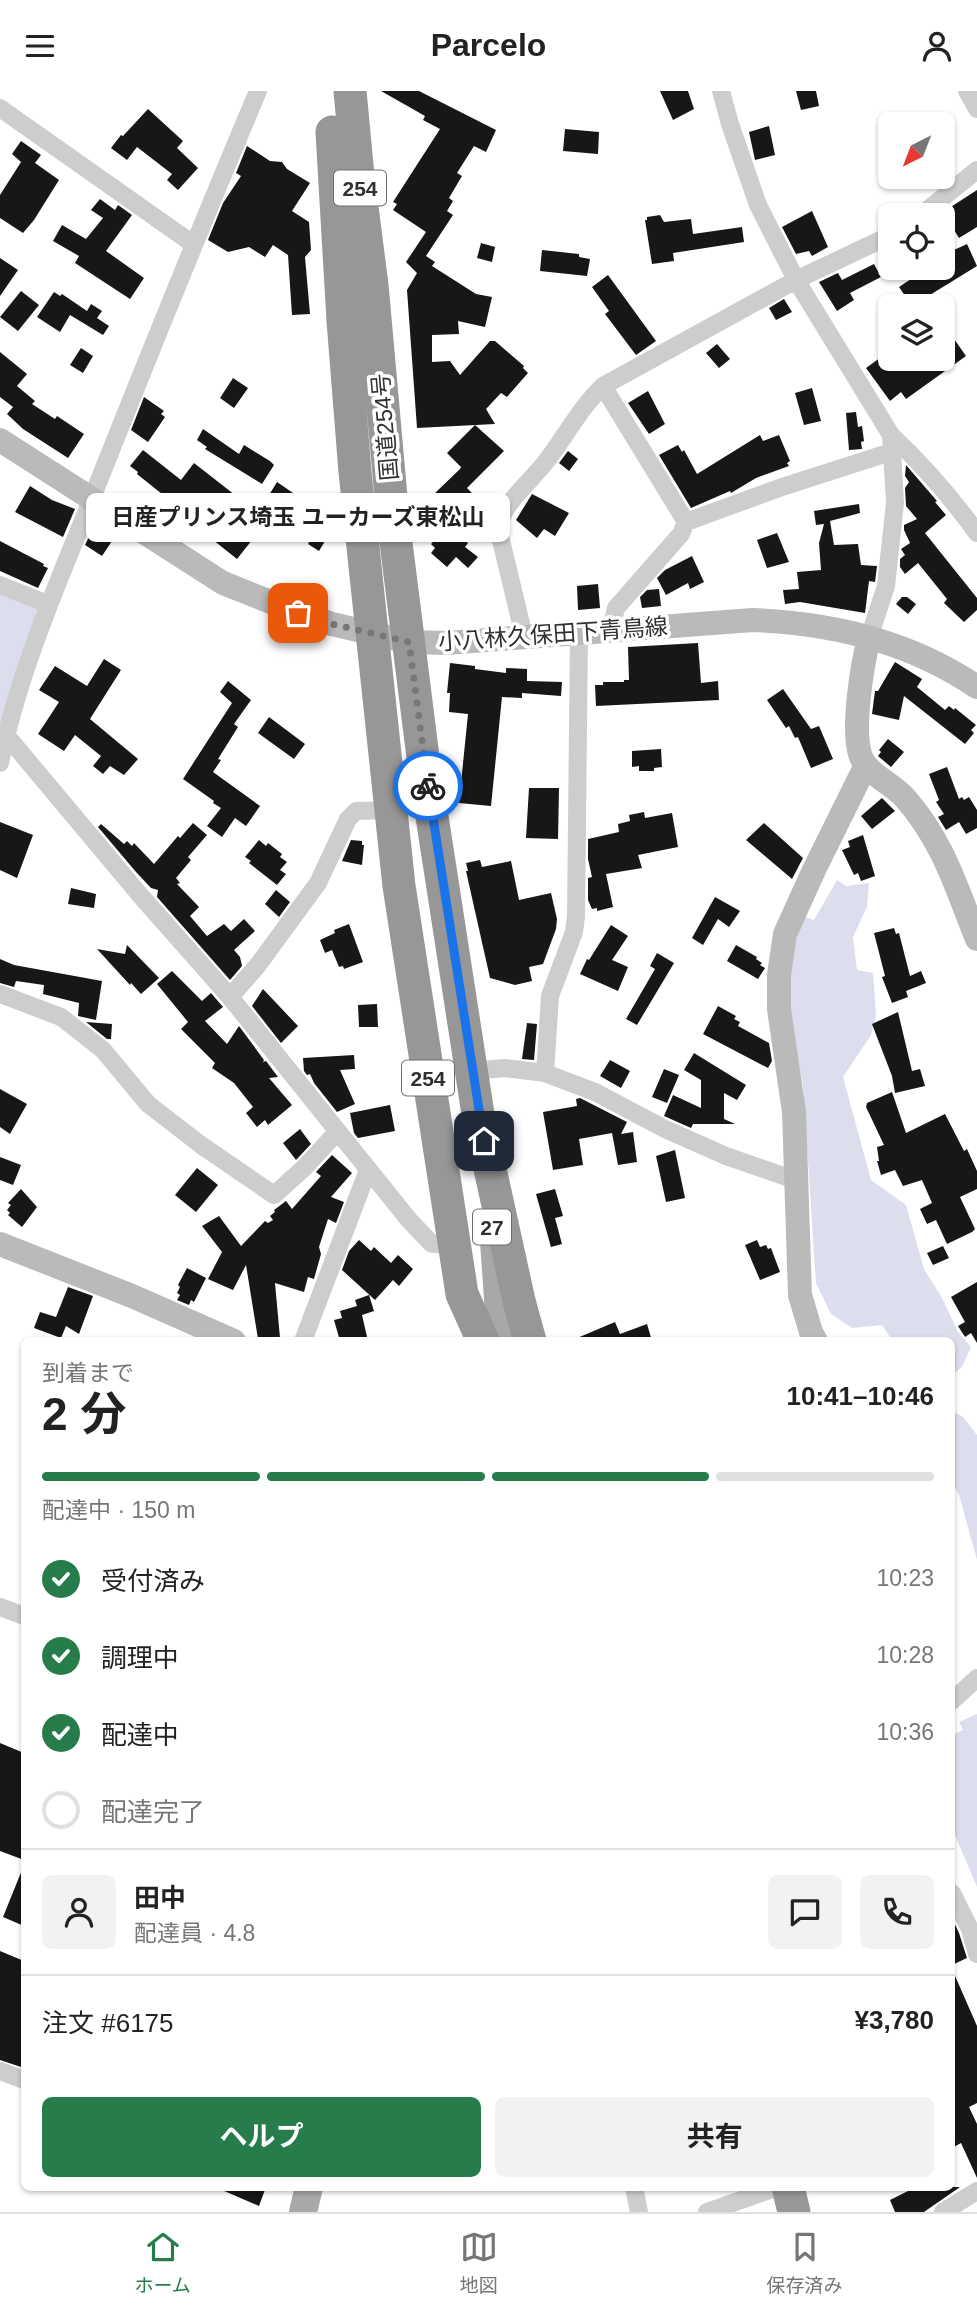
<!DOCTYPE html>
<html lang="ja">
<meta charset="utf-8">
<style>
:root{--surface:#fff;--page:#f2f2f2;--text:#222;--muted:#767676;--line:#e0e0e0;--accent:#267d4b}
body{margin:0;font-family:Helvetica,"Noto Sans JP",sans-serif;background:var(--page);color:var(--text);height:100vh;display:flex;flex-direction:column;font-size:26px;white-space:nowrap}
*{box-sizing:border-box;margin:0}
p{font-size:23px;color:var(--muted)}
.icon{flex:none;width:38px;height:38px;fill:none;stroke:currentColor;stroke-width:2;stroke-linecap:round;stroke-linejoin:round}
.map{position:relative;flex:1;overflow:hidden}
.panel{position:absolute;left:21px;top:1246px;width:934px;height:854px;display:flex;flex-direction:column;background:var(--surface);border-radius:10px;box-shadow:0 2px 5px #0004}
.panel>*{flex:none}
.needle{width:46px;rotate:222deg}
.buttons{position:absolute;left:878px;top:21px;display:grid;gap:14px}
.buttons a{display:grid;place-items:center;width:77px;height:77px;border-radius:10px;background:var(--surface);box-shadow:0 2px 5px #0004;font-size:35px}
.pin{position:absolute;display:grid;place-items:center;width:60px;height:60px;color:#fff;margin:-30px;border-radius:14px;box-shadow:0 4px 10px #0006}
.courier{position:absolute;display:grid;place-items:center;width:70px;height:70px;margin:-35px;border:5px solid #1a73e8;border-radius:50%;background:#fff;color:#222;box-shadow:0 2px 9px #0007}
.bubble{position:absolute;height:49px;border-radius:10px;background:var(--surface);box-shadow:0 2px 5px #0004;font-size:23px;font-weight:700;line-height:49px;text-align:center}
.head em{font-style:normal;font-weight:700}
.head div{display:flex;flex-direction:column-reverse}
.head{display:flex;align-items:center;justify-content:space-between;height:119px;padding:0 21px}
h1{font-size:46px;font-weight:700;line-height:52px}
.bar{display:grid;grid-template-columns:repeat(4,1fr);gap:10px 7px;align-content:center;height:84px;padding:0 21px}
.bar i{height:9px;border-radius:5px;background:var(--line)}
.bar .on{background:var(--accent)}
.bar p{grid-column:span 4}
.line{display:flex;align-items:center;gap:18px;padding:0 21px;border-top:2px solid var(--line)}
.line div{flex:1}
.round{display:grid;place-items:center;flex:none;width:74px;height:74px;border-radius:10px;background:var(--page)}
ol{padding:0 21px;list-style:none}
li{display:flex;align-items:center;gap:21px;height:77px}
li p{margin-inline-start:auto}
li .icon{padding:7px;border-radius:50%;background:var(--accent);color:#fff;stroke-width:4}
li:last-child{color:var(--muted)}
li i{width:38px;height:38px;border:4px solid var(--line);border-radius:50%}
.action{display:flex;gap:14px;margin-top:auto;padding:14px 21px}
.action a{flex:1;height:80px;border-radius:10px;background:var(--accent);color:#fff;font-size:28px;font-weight:700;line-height:80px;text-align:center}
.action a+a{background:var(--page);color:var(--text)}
header{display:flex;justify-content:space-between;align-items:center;height:91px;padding:0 21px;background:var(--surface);font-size:32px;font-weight:700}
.dock{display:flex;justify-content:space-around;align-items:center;height:98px;border-top:2px solid var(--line);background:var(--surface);font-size:19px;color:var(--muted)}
.dock a{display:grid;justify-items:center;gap:4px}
.dock .on{color:var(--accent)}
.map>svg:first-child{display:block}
.green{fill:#dddeed}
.building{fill:#171717}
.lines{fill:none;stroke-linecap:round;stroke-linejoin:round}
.street{stroke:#cdcdcd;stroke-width:18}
.secondary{stroke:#bababa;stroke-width:24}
.primary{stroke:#a8a8a8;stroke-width:28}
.highway{stroke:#979797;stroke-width:33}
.done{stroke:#787878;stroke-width:7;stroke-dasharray:0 12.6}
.route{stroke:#1a73e8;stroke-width:9}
.labels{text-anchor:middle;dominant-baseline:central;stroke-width:7;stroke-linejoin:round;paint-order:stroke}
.shield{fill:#fff;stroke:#6e6e6e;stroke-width:2}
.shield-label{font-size:21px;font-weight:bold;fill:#303030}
.street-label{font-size:23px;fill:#303030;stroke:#fff}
</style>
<header><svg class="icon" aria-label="menu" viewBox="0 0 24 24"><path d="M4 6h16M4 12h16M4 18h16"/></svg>Parcelo<svg class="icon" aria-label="person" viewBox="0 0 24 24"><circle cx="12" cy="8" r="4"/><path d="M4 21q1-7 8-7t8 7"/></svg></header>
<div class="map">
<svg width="977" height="2121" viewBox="0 0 977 2121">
<rect width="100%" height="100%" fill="#fff"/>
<path class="green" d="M0 497 41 518 0 635Z
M837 789 846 795 869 792 867 816 853 846 857 879 873 882 876 924 871 944 843 986 871 1089 906 1114 924 1178 941 1205 958 1241 971 1256 962 1276 952 1284V1250L892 1249 882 1234 852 1237 831 1223 816 1192 803 995 786 906 798 834 805 826 814 829Z
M952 1320 963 1326 977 1344V1469L959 1404 952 1391Z
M977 1623V1796L952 1737V1644L963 1639 959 1631Z"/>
<path class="building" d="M381 0H419L496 39 486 61 474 55 457 82 462 85 449 107 453 110 447 120 453 124 426 165 435 171 432 175 476 203 492 206 485 236 458 230 459 243 432 244V271L450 270 460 284 490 250H495L524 275 523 277 528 282 507 306 501 302 486 318 495 333 417 337 407 199 417 182 406 171 426 141 393 119 397 113 393 111 440 38 423 29 425 25Z
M660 0H688L694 18 673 29Z
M796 0H816L819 15 801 19Z
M148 18 183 50 177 57 198 77 178 99 167 89 172 83 137 56 127 69 111 57 121 44 123 45Z
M769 35 775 64 755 69 749 41Z
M565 38 599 41 598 63 563 60Z
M21 50 41 64 35 72 59 89 34 129 23 142 0 127V104L21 71 12 63Z
M247 55 270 70 282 71 287 78 310 92 292 120 309 131 311 159 305 166 310 223 292 224 288 164 273 154 265 166 249 156 228 161 208 149 223 112 241 85 236 82Z
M977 99V136L959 147 943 121Z
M100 108 115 119 118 114 132 124 106 160 144 187 130 208 75 172 79 165 53 150 62 134 86 148 103 127 91 119Z
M812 120 828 156 812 165 809 160 796 163 782 136Z
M660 124 664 131 691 128 693 143 742 136 744 151 673 162 674 170 652 173 645 129H647V126Z
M481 152 495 156 492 171 477 167Z
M967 153 977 175 912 215 899 196 914 186 908 177H943V164Z
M542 159 579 163V166L590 168 587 185 540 180Z
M0 167 18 179 0 205Z
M874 173 881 186 850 202 854 209 837 220 819 191 838 182 842 189Z
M608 184 656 250 636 264 605 223 609 220 592 196Z
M21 200 39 214 18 240 0 226Z
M54 201 60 205 62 203 87 220 91 213 102 220 97 227 109 235 103 244 70 224 60 241 37 226Z
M784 208 792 221 776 229 769 217Z
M952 245 966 265 906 308 901 301 890 310 866 277 891 259V268H943V252Z
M717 253 730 268 719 277 706 262Z
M81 257 93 265 83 282 70 274Z
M0 261 27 283 17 295 35 310 32 313 55 328 57 325 84 343 68 367 23 338 7 323 13 316 0 306Z
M233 287 248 297 234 317 220 307Z
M812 297 821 330 804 334 795 302Z
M648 300 665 333 649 343 628 312Z
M144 306 164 320 161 323 165 326 148 351 131 339Z
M856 321 858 336 862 335 864 350 861 351 862 358 849 359 846 322Z
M475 334 504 360 467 397 478 408 458 428 434 403 460 378 461 376 447 362Z
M203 338 239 363 244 354 270 370 274 374 262 393 205 358 207 356 197 349Z
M760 344 763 350 779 344 790 370 787 372 789 375 756 387 731 402 730 400 691 417 659 364 678 354 682 361 684 359 697 383Z
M143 359 181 389 194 372 258 422 277 391 318 419 315 423 327 431 325 450 319 460 308 453 311 448 271 425 237 468 164 410 167 407 137 383 138 381 130 375Z
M568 360 578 368 569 380 559 372Z
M906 374 937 410 935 411 946 424 925 442 977 507V519L964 531 944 512 947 508 918 472 905 483 900 476V468L905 464 901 458 910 452 904 439V434L917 428 906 415 905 397 909 391 905 385Z
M30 395 52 409 75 418 63 446 15 421Z
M532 403 569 422 555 445 544 438 537 447 516 429Z
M859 413 860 422 830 430 834 454 858 453 861 474 877 475 875 491 869 490 865 522 800 511 785 513 783 499 799 498 797 481 821 479 819 452 824 433 816 434 814 420Z
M448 434 468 452 465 456 478 466 468 477 456 466 447 476 431 462 435 457 431 453Z
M94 435 114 447 102 465 85 454Z
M777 442 789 471 767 477 757 449Z
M0 450 44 473 43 475 48 477 38 497 0 480Z
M692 465 704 491 690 498 688 492 666 504 657 487 665 479Z
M598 493 600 517 578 519 577 495Z
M659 498 661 515 642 517 640 506 647 499Z
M902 506H907L916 513 908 523 896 513Z
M698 552 701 592 718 590 719 609 596 615 595 594H603V591H624V589H629L628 556Z
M104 568 121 579 90 628 138 668 124 684 110 675 103 683 93 675 101 665 75 644 64 660 38 643 59 611 39 599 55 575 87 595Z
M895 571 922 588 917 596 945 619 949 615 954 619 955 617 976 634 971 639 974 642 965 653 904 605 899 629 872 623 875 600H878Z
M450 572 475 575V578L506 582V577L527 578V590L562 591 561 605 522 602V607L502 606 491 715 459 712 468 623 449 621 450 602H447Z
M228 590 251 609 234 633 238 636 218 668 221 669 213 681 260 715 246 735 235 727 222 746 207 735 221 717 213 712 214 710 183 688 232 612 220 601Z
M783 598 811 638 819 635 833 668 811 677 798 646 795 647 789 635 786 637 767 609Z
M269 626 305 653 294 668 258 642Z
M888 648 904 661 891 676 878 665 881 661 879 659Z
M661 658 662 676 654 677V680H639V675L632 676V660Z
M947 676 959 708 962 706 964 709 969 706 977 719V737L966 743 959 731 946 739 938 726 944 723 936 711 939 709 929 683Z
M529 697H559L558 748 526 747Z
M882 707 895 720 872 738 861 725Z
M644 721 645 727 672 722 678 756 638 764 642 777 606 783 613 816 597 820V817L592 818 588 809V787L592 786 588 768V748L619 741 618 733 630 730 629 724Z
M0 731 33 744 17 787 0 779Z
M193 732 207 744 188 766 191 769 176 787 180 792 177 793 199 816 190 825 207 845 224 833 231 840 244 828 255 840 234 859 240 866 242 875 230 889 157 806 158 799 151 797 136 781 98 736 101 733 124 753 127 750 132 755 134 752 154 773 178 745 180 747Z
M764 732 803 767 792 788 746 749Z
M863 744 875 785 861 790 858 782 854 784 842 759 850 756 848 750Z
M259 749 266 755 268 752 282 763 280 766 287 771 280 779 286 783 277 794 249 772 251 770 245 766Z
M351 749 362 750V754H364L362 774 342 770Z
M480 769 482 776 511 770 519 809 551 802 557 828 556 838 543 873 529 876 532 890 515 894 490 887 466 780H468L466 772Z
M71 797 96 803 94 817 68 813Z
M276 799 290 811 279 826 265 813Z
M715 806 740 820 729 836 718 828 703 854 692 847Z
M349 833 363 871 344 878 343 875 339 876 332 859 325 862 320 849 335 842 334 839Z
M611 834 628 845 612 869 628 876 618 900 580 883 587 868 589 869Z
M894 837 896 843 899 842 910 885 921 880 926 892 906 900 908 906 892 912 882 886 885 885 874 842Z
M127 854 159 887 141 903 131 892 130 894 97 858 125 863Z
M736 854 757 866 756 868 762 872 760 874 765 877 758 888 727 870Z
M657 862 674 872 637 934 626 928 655 878 650 875Z
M0 868 14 874 102 890 96 929 78 925 79 912 43 903 44 894 16 890 14 896 0 892Z
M172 880 202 910 211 902 223 916 205 930 227 953 239 935 264 969 263 971 266 970 278 986 269 987 292 1014 268 1034 265 1029 257 1036 246 1022 253 1016 234 992 212 977 215 972 181 938 188 931 157 893Z
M263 898 298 935 281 952 252 915Z
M377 913 378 936H359L358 914Z
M718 915 736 925 734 928 740 931 738 935 769 952 772 970 768 977 703 943Z
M898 921 912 980 920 978 925 995 895 1002 892 985 872 933Z
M86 931 112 933 111 948H107Z
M527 932 537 933 534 969 522 968Z
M694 962 746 994 737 1009 724 1002V1028L735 1033H693L691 1037 664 1025 673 1004 701 1017V989L684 979Z
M354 964 355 978 340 979 355 1013 337 1021 314 992 310 983 307 984 304 980 303 967Z
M610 969 630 980 621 997 600 985Z
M664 978 679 984 667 1012 652 1006Z
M0 998 27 1013 10 1043 0 1036Z
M892 1001 906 1042 945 1023 964 1060 967 1058 977 1080V1098L960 1106 975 1138 972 1141 947 1153 936 1129 927 1133 920 1118 932 1112 922 1089 903 1095 895 1079 881 1084 877 1070H879L877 1056 884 1054 866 1016 867 1012Z
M580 1007 627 1031 621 1043 633 1041 637 1071 618 1074 612 1042 579 1048 583 1074 553 1079 543 1021 577 1015 576 1008Z
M390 1014 395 1040 358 1047 354 1042 350 1022Z
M300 1038 311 1053 296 1069 283 1052Z
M675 1059 685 1107 666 1111 656 1065Z
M332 1064 352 1082 331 1106 344 1111 336 1132 328 1128 319 1156 321 1163 314 1188 308 1186 304 1201 275 1192 280 1247 258 1248 246 1174 233 1199 208 1188 222 1161 202 1135 219 1125 241 1155 265 1130 268 1132 273 1129 270 1125 275 1121 274 1119 286 1110 292 1118 321 1085 316 1081Z
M0 1066 21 1074 13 1094 0 1089Z
M197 1077 218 1094 196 1121 175 1104Z
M21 1098 37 1116 22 1136 8 1124 10 1122 7 1119 11 1114 8 1112Z
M555 1098 563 1125 555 1127 562 1153 551 1156 536 1103Z
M359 1149 371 1160 374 1156 391 1172 398 1164 413 1178 399 1195 393 1189 375 1209 342 1179 349 1160Z
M757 1149 760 1156 766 1154 768 1158 771 1157 780 1181 760 1189 745 1154Z
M943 1155 949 1167 933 1174 927 1162Z
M187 1177 206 1187 194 1211 191 1209 189 1214 177 1209 180 1204 177 1202 180 1196 178 1194Z
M977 1191V1252L971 1242 965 1246 958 1235 965 1231 951 1206Z
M68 1196 93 1205 79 1243 66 1235 61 1247 34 1237 40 1221 56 1226Z
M369 1204 374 1220 362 1224 368 1250H340L334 1229 342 1227 340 1220 357 1215 355 1209Z
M615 1231 620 1243 647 1233 652 1250H570Z
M0 1652 24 1662V1769L0 1760Z
M24 1774V1835L3 1826Z
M952 1827 959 1842 967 1867 952 1874Z
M0 1860 24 1870V1977L0 1969Z
M952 1878 977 1935V2012L969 2016 977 2033V2087L961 2052 952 2057Z
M215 2096H266L259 2115Z
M916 2096H960L924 2121H895L890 2109Z"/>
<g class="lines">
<path class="street" d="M721 0 730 33 758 114 796 189 891 344 895 412 886 495 869 547
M967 0 977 18
M0 17 193 153
M921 124 977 79
M603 295 686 431 681 443 616 517 614 526 615 538
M891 344C923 374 951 406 977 442
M686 431 782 396 891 361
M0 494 48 513
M524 545 498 437C504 410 531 391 548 368 566 344 581 316 603 295L796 189 891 144
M6 644 140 804 230 906 409 1129 432 1153H454
M0 672C19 580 57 494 92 407 146 271 201 135 258 0
M0 903 61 926 103 959 148 1013 201 1054 274 1104 305 1076 337 1041
M230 906 258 874 318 792 348 728 356 720 391 719
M472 980 505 977 545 982 550 905 574 841 576 826 579 542
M545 982 595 1001 665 1038 726 1065 798 1090
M303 1250 368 1079
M0 1516 24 1525
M952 1610 977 1587
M952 1802 970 1838 977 1863
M0 1980 24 1989
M634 2096 639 2121
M707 2121 778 2096
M943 2121 977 2100"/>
<path class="secondary" d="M0 349 223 492 298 522 332 533 409 551 446 552 753 529C831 532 911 551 977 596
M869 547C862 575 852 636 860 663 865 682 893 693 905 707 943 750 956 796 977 848
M0 1153 132 1205 234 1250
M816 1250 811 1241 800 1204 794 1021 779 918V884L785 843 814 779 866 674"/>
<path class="primary" d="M494 1151 501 1250
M303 2121 309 2096"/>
<path class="highway" d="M350 0 358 85 372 194 393 428 424 674 478 1023 519 1210 530 1250
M332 41 343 230 355 381 399 795 462 1203 483 1250
M788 2096 794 2121"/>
</g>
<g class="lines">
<path class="done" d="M298 522 332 533 409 551 428 695"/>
<path class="route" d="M428 695 484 1050"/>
</g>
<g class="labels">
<g class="shield">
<rect x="334" y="79.5" width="52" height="35" rx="5"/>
<rect x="402" y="969.5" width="52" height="35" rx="5"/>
<rect x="473" y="1118.5" width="38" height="35" rx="5"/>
</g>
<g class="shield-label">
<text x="360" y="97">254</text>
<text x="428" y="987">254</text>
<text x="492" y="1136">27</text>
</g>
<g class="street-label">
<text transform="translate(385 336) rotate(-95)">国道254号</text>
<text transform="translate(553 543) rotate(-4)">小八林久保田下青鳥線</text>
</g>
</g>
</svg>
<div class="buttons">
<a><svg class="needle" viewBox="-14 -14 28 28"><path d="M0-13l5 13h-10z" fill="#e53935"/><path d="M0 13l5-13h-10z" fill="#767676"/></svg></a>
<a><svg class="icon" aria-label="locate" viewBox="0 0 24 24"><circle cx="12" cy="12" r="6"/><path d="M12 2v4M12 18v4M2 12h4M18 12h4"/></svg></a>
<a><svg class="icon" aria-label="layers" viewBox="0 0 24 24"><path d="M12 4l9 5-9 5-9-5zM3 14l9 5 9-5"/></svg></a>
</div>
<div class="pin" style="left:298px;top:522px;background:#ea580c"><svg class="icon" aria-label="bag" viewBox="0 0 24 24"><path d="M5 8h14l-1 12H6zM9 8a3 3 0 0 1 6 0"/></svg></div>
<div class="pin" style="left:484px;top:1050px;background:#1f2937"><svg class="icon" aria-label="home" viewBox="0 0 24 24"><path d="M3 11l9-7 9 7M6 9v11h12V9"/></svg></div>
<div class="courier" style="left:428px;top:695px"><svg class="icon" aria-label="bike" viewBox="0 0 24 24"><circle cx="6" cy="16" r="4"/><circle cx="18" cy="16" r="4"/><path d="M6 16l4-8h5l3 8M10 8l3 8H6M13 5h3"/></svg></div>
<div class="bubble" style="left:86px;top:402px;width:424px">日産プリンス埼玉 ユーカーズ東松山</div>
<section class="panel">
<div class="head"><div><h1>2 分</h1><p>到着まで</p></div><em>10:41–10:46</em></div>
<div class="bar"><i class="on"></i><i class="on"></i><i class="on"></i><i></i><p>配達中 · 150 m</p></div>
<ol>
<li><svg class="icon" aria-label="check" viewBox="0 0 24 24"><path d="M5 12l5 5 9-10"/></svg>受付済み<p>10:23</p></li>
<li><svg class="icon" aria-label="check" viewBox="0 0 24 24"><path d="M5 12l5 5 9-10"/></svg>調理中<p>10:28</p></li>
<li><svg class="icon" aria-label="check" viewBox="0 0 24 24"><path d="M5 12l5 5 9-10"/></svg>配達中<p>10:36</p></li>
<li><i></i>配達完了</li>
</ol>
<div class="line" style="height:126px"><a class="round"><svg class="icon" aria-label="person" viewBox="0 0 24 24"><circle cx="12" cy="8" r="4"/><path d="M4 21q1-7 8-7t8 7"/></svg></a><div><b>田中</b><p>配達員 · 4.8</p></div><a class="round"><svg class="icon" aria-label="chat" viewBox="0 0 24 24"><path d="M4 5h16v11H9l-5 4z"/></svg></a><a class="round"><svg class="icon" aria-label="phone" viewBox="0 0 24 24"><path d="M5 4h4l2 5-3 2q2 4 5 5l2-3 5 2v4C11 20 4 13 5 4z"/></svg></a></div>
<div class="line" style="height:91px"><div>注文 #6175</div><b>¥3,780</b></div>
<div class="action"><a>ヘルプ</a><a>共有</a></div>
</section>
</div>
<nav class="dock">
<a class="on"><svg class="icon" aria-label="home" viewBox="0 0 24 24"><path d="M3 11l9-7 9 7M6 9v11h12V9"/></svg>ホーム</a>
<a><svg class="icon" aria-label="map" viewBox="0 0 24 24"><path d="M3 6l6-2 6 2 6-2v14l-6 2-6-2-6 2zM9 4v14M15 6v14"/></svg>地図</a>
<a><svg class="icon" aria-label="saved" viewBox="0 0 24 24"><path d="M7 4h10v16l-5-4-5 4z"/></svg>保存済み</a>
</nav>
